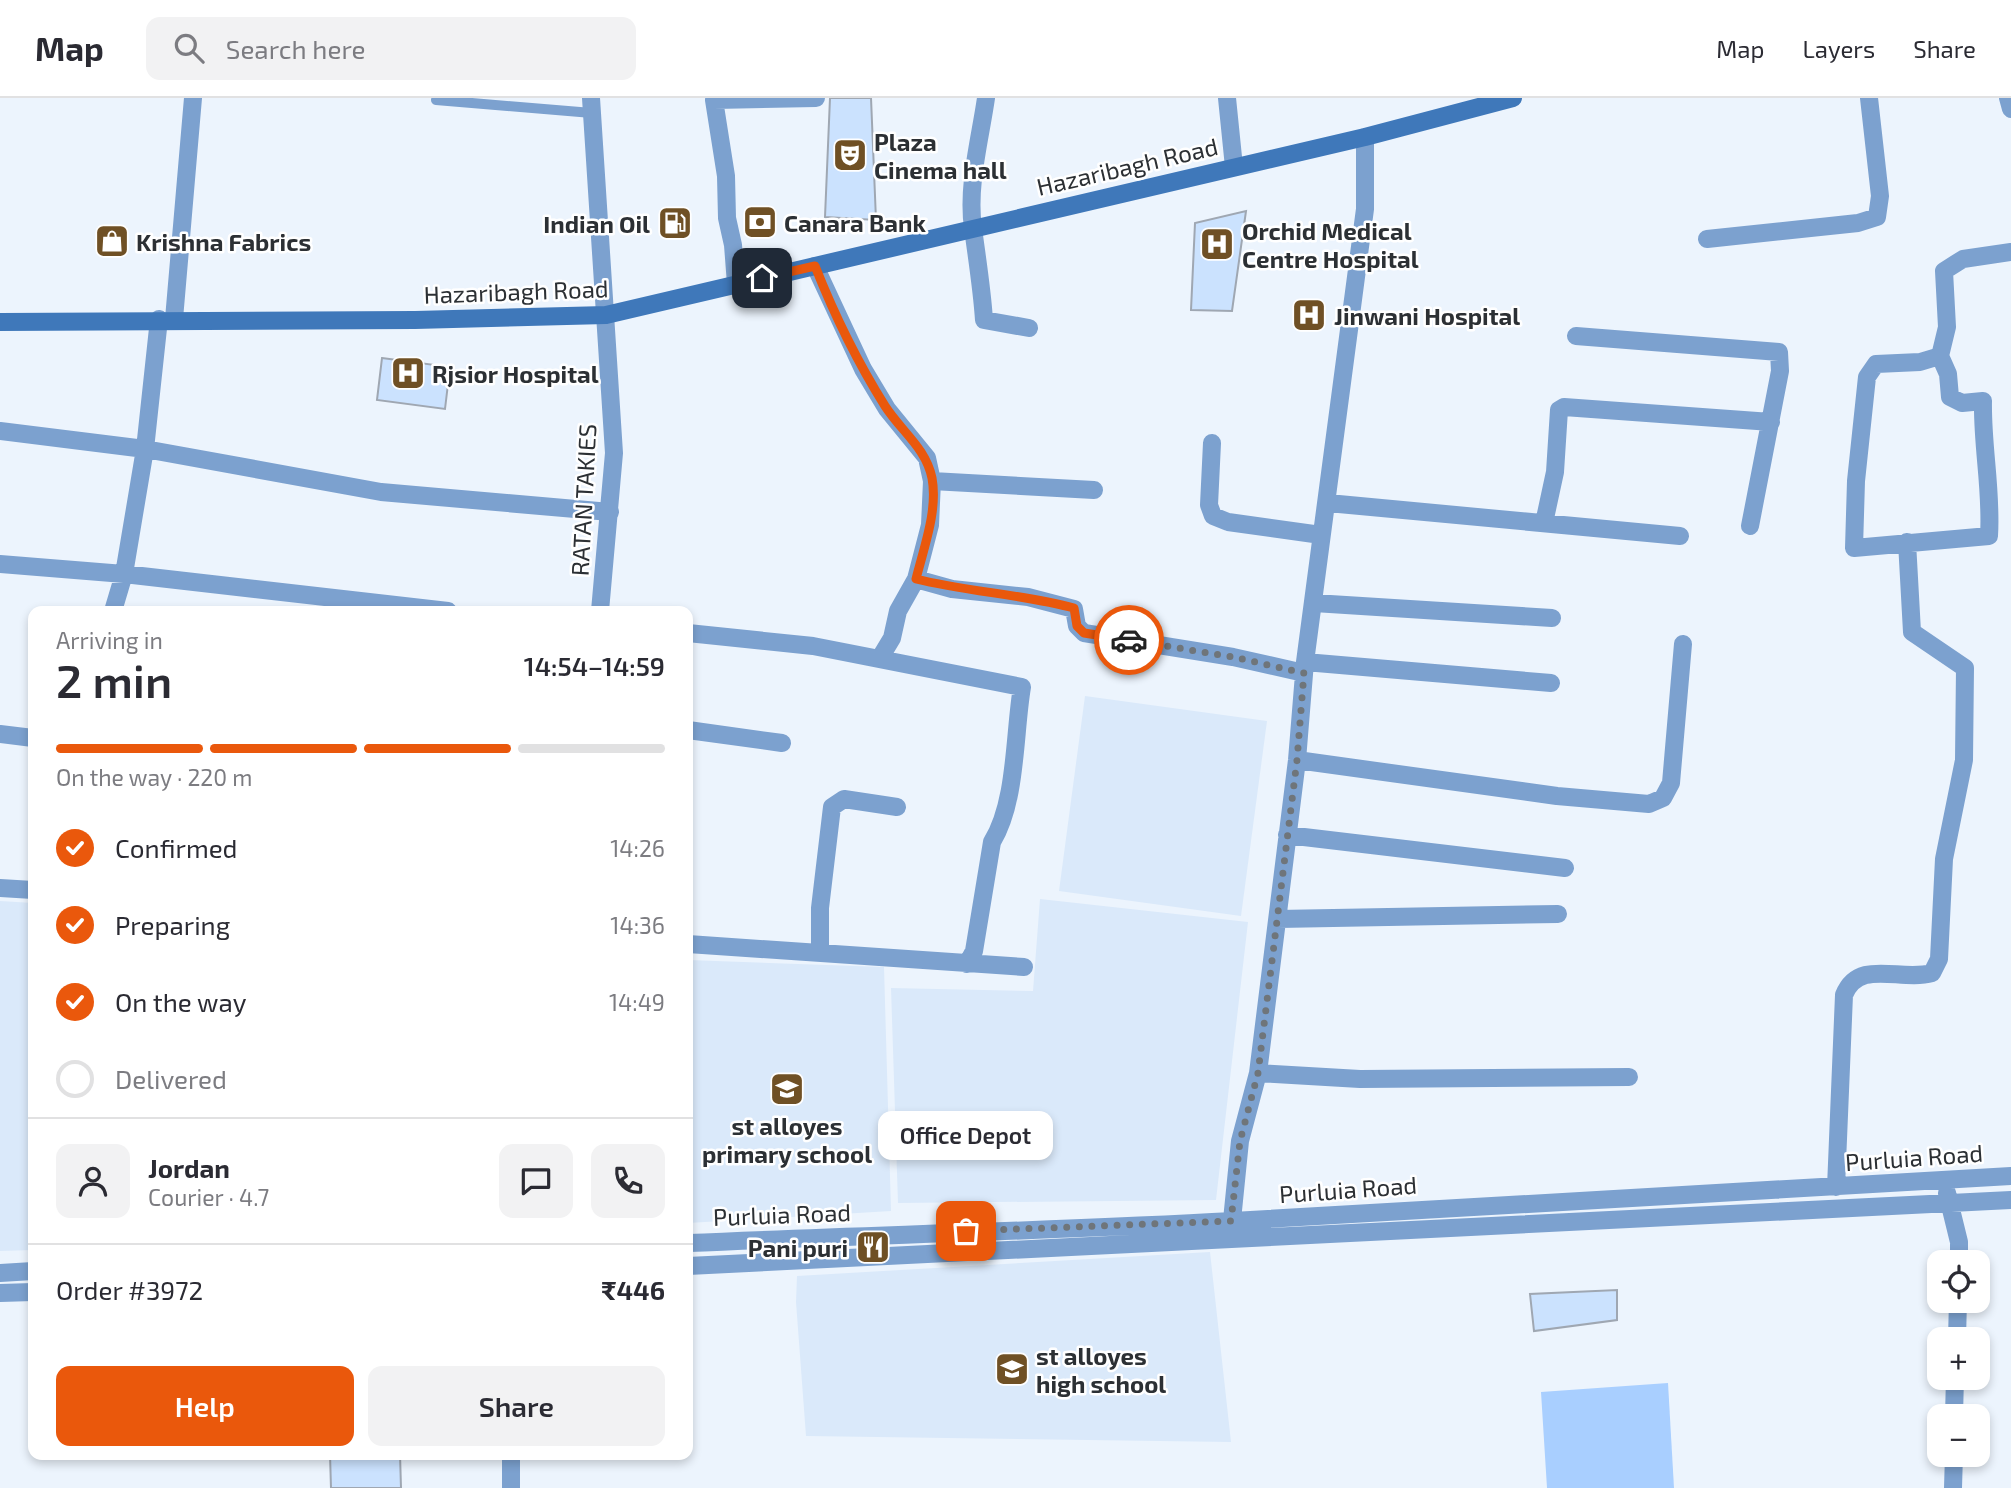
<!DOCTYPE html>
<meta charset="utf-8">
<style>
:root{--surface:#fff;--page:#f2f2f3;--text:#2b2b33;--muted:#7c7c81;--line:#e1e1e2;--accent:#ea580c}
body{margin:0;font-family:"Exo 2",sans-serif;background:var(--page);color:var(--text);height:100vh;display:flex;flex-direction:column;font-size:26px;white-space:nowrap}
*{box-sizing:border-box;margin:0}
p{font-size:23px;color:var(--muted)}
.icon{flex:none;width:38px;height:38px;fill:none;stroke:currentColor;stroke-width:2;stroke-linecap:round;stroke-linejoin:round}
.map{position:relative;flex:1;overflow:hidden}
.drawer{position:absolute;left:28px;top:508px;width:665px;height:854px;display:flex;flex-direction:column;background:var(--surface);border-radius:14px;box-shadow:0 4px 10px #0003}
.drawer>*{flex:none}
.fabs{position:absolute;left:1927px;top:1152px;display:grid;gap:14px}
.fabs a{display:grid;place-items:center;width:63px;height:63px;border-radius:14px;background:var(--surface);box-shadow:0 4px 10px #0003;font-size:35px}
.pin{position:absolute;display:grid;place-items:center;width:60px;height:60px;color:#fff;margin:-30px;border-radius:14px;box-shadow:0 4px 10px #0006}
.courier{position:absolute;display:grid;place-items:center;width:70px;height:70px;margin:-35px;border:5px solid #ea580c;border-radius:50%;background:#fff;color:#222;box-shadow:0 2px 9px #0007}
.bubble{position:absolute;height:49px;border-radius:14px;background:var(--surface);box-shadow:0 4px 10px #0003;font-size:23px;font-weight:600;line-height:49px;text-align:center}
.overview em{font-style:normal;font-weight:600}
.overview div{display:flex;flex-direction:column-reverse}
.overview{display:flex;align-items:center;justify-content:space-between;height:119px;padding:0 28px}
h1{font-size:46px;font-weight:600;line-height:52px}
.bar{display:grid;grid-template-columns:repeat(4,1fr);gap:10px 7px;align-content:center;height:84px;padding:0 28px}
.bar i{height:9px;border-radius:5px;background:var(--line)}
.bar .selected{background:var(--accent)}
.bar p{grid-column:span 4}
.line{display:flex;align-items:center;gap:18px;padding:0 28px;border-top:2px solid var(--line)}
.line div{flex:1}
.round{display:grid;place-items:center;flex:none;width:74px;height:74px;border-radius:14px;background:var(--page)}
ol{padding:0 28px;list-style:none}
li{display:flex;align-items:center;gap:21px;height:77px}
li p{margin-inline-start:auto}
li .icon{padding:7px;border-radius:50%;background:var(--accent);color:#fff;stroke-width:4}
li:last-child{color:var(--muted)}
li i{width:38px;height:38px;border:4px solid var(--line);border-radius:50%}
.button{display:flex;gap:14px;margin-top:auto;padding:14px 28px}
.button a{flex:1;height:80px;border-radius:14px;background:var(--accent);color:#fff;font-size:28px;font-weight:600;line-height:80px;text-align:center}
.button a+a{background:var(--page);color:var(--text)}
header{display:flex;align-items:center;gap:42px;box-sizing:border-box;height:98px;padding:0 35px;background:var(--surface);border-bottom:2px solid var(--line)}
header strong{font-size:33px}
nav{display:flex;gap:38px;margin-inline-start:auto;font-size:24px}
.search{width:490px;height:63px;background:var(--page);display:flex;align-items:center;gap:18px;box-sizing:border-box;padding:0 24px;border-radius:14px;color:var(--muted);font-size:26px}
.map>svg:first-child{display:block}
.built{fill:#dae9fa}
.green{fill:#a9cfff}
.building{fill:#cbe2fe;stroke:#9fa7b2;stroke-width:2}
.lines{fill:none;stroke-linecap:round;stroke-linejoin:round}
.service{stroke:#7ca1cf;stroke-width:10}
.minor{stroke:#7ca1cf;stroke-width:18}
.tertiary{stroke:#7ca1cf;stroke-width:18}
.secondary{stroke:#3f78ba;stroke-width:18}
.done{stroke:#6f757a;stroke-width:7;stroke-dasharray:0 12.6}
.route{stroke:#ea580c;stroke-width:9}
.labels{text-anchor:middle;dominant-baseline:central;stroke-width:5;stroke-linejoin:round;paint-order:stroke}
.poi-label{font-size:24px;font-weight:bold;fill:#2c3034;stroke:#fff;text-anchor:start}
.street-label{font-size:24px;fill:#2c3034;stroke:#fff}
</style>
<header>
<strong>Map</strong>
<div class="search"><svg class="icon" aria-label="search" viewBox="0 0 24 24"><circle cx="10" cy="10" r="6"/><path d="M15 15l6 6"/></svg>Search here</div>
<nav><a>Map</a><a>Layers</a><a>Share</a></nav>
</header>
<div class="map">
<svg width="2011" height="1390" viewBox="0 0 2011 1390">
<rect width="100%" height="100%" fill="#ecf4fd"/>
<path class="built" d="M1085 598 1267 623 1241 818 1059 793Z
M1040 801 1248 824 1216 1102 898 1105 891 890 1033 893Z
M0 803 33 805V1152L0 1153Z
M688 862 884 869 891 1113 688 1125Z
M1210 1154 1231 1344 806 1338 796 1204 797 1178Z"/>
<path class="green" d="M1668 1285 1674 1390H1547L1541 1294Z"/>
<path class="building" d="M830 0H871L876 122 825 119Z
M1246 113 1232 213 1191 212 1195 125Z
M382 260 450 269 445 311 377 302Z
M1617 1192V1222L1534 1233 1530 1196Z
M330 1356H400L401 1390H331Z"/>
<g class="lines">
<path class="service" d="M436 2 592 15"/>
<path class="minor" d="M986 0C980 42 967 88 973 130 977 161 982 191 984 222L1029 230
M1227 0 1234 69
M2008 0 2011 11
M1707 141 1858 125 1877 119 1880 98 1869 0
M815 168 863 271 887 311 927 360 932 383 930 427 916 481 898 513 892 540 880 560
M736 186 733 147 727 120 726 78 714 2 816 0
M174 221 193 0
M1576 238 1779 254 1780 273 1750 428
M1940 258 1948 276 1950 299 1962 305 1983 303C1982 348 1992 393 1989 438L1854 450 1856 383 1867 279 1876 266 1920 264 1940 258 1947 229 1944 173 1963 161 2011 154
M0 333 145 351 381 394 610 414
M1212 345 1209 407 1213 418 1228 424 1321 437
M932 383 1094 392
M1328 405 1680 438
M1544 425 1555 374 1559 312 1564 309 1771 324
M0 466 124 476 448 513
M916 481 952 491 1028 499 1074 511 1077 528 1084 535 1233 559 1304 575
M1314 505 1552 520
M113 513 124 476 145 351 159 221
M688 535 813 548 1022 589C1014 636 1017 703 992 744L974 853 967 866
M1305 564 1551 585
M688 632 782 645
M0 636 33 640
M1297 662 1557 698 1649 706 1663 700 1671 685 1683 546
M1287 737 1565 770
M0 790 33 792
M1278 821 1558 816
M688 846 1024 869
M820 854V810L832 709 844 701 897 709
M1258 975 1360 981 1629 979
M1836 1089 1844 897C1859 860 1900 884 1932 875L1939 861 1944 761 1964 662 1965 570 1912 534 1907 444
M1947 1095 1959 1144V1164
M1231 1132 1240 1043 1258 975 1297 662 1305 564 1365 111V39
M688 1145C870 1137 1052 1133 1233 1123 1493 1108 1752 1091 2011 1078
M688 1168 2011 1102
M0 1175 33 1173
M0 1195 33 1194
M1957 1241 1958 1202
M1954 1318 1955 1279
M1953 1390 1954 1356"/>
<path class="tertiary" d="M591 0 614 355 600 513
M511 1390V1356"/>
<path class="secondary" d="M0 224 415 222 606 217 1365 39 1513 0"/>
</g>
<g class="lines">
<path class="done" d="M966 1133 1231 1123 1240 1043 1258 975 1297 662 1304 575 1233 559 1129 542"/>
<path class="route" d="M762 180 815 168C834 216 858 265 885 308 901 333 926 350 932 380 938 412 924 449 916 481 968 494 1022 496 1074 510L1077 528 1084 535 1129 542"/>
</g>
<defs>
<g id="theatre-square" transform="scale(1.75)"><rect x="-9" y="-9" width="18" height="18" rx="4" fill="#6f5025" stroke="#fff"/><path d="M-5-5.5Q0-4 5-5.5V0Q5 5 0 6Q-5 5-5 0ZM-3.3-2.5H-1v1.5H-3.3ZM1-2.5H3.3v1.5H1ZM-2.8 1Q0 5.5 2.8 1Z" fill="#fff"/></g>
<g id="bank-square" transform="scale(1.75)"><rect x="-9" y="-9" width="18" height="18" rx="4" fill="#6f5025" stroke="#fff"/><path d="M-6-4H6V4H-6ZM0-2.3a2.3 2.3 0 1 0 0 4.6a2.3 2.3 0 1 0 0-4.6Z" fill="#fff"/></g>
<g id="fuel-square" transform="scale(1.75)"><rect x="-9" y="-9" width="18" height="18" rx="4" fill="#6f5025" stroke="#fff"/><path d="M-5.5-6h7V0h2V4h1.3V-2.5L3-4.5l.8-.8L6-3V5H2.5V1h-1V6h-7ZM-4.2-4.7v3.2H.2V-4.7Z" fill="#fff"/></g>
<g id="shop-square" transform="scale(1.75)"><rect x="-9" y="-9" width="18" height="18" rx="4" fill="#6f5025" stroke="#fff"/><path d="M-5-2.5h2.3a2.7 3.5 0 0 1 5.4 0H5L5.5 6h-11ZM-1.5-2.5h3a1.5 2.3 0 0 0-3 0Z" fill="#fff"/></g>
<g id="hospital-square" transform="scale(1.75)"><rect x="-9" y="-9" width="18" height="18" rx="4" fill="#6f5025" stroke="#fff"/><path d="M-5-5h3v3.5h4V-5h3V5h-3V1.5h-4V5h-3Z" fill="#fff"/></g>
<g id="school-square" transform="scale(1.75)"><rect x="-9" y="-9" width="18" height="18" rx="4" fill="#6f5025" stroke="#fff"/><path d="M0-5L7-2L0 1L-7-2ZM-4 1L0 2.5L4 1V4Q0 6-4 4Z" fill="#fff"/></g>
<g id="restaurant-square" transform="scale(1.75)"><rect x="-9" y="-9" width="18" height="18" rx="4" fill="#6f5025" stroke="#fff"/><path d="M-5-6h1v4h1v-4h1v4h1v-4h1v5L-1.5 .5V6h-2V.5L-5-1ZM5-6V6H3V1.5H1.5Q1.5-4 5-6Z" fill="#fff"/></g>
</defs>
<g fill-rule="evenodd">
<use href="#theatre-square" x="850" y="57"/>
<use href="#bank-square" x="760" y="124"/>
<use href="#fuel-square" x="675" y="125"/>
<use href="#shop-square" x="112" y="143"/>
<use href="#hospital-square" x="1217" y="146"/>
<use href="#hospital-square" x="1309" y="217"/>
<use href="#hospital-square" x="408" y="275"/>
<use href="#school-square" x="787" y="991"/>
<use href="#restaurant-square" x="873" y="1149"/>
<use href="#school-square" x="1012" y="1271"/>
</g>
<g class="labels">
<g class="poi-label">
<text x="874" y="43">Plaza<tspan x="874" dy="28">Cinema hall</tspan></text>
<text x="784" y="124">Canara Bank</text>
<text x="650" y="125" text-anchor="end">Indian Oil</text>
<text x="1242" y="132">Orchid Medical<tspan x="1242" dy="28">Centre Hospital</tspan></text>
<text x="136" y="143">Krishna Fabrics</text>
<text x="1334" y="217">Jinwani Hospital</text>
<text x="432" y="275">Rjsior Hospital</text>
<text x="787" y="1027" text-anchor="middle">st alloyes<tspan x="787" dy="28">primary school</tspan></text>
<text x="848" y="1149" text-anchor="end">Pani puri</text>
<text x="1036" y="1257">st alloyes<tspan x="1036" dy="28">high school</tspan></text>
</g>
<g class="street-label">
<text transform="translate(1127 68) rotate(-13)">Hazaribagh Road</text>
<text transform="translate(516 193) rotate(-2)">Hazaribagh Road</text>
<text transform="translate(583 402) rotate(-87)">RATAN TAKIES</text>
<text transform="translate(1914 1059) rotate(-4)">Purluia Road</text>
<text transform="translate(1348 1091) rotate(-4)">Purluia Road</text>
<text transform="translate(782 1116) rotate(-2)">Purluia Road</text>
</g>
</g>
</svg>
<div class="fabs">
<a><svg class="icon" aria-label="locate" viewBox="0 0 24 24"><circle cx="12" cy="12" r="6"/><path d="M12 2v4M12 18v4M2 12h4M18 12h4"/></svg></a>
<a>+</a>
<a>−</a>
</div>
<div class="pin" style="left:966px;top:1133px;background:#ea580c"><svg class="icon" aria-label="bag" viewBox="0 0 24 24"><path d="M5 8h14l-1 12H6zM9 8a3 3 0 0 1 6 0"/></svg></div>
<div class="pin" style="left:762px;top:180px;background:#1f2937"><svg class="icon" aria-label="home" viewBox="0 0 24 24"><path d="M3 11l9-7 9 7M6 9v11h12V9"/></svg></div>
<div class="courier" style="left:1129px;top:542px"><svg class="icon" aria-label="car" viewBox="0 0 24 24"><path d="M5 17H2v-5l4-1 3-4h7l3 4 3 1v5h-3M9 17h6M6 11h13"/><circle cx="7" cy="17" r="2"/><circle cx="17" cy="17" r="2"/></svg></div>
<div class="bubble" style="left:878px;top:1013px;width:175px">Office Depot</div>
<section class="drawer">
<div class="overview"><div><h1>2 min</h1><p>Arriving in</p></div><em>14:54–14:59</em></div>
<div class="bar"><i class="selected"></i><i class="selected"></i><i class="selected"></i><i></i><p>On the way · 220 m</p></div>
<ol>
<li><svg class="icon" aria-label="check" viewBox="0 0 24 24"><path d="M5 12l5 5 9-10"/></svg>Confirmed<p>14:26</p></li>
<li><svg class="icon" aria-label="check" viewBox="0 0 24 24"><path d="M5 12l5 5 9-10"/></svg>Preparing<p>14:36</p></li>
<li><svg class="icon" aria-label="check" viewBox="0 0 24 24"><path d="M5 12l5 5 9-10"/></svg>On the way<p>14:49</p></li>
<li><i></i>Delivered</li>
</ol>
<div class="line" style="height:126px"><a class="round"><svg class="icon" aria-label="person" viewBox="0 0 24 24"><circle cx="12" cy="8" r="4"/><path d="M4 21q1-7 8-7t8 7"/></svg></a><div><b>Jordan</b><p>Courier · 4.7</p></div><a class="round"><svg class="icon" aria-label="chat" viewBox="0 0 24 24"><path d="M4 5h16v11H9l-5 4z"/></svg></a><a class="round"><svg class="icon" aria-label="phone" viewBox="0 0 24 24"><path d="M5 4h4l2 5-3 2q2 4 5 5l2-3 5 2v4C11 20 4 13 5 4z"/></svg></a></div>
<div class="line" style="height:91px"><div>Order #3972</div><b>₹446</b></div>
<div class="button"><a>Help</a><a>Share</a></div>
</section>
</div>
